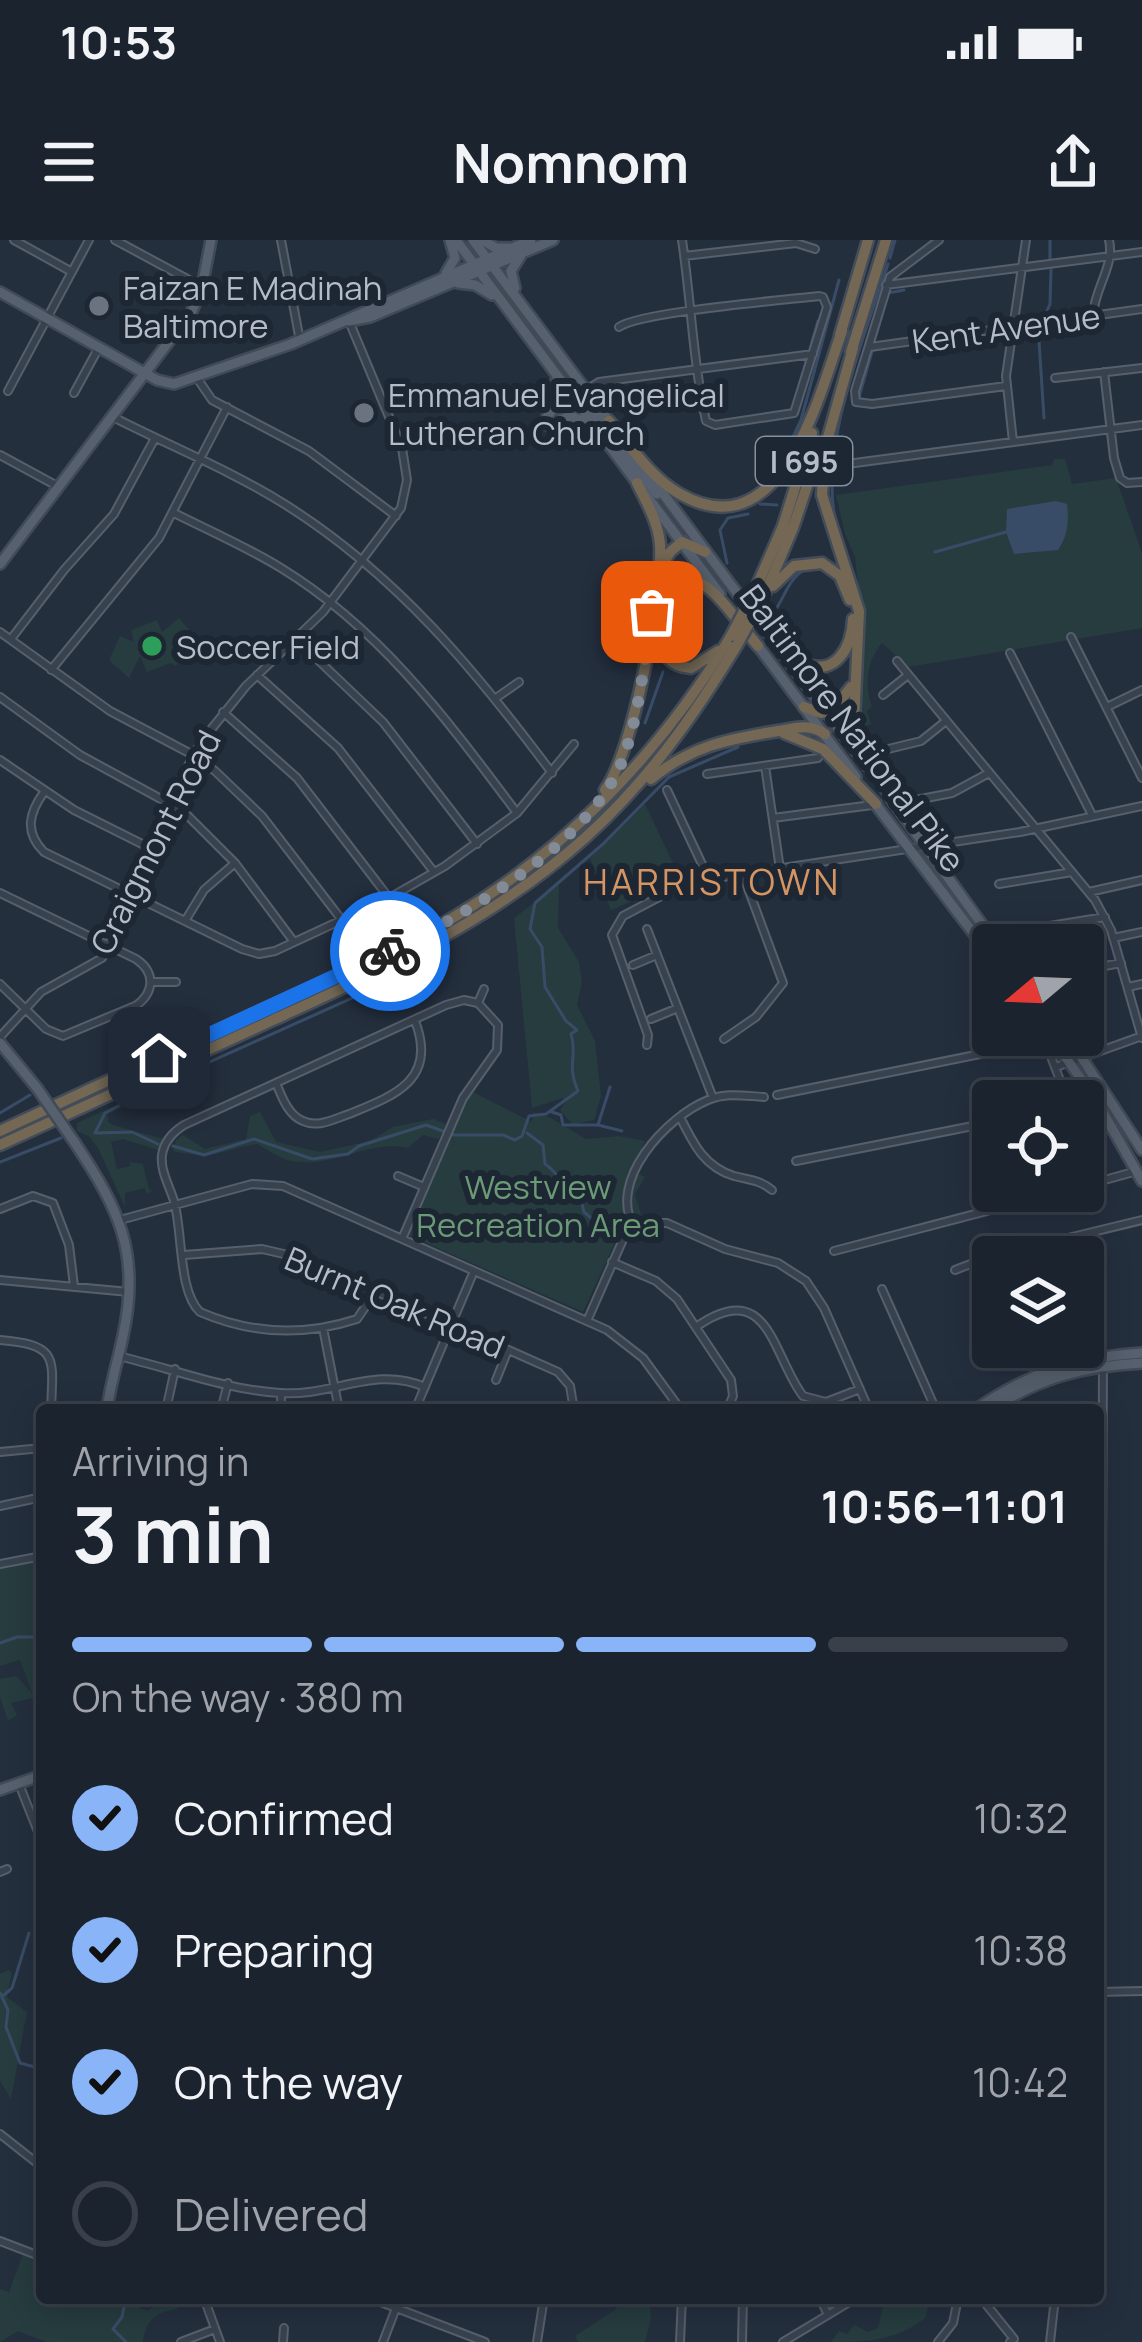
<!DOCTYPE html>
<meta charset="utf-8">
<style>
:root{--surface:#1b232e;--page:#242b36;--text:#f1f3f6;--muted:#a0a4aa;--line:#39404a;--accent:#8ab4f8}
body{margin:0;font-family:Manrope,sans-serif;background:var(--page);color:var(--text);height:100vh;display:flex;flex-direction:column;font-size:45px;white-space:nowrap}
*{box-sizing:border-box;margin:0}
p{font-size:39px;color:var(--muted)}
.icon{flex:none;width:66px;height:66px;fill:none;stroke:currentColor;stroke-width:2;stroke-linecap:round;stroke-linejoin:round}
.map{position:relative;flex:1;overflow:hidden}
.details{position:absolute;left:36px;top:1164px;width:1068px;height:900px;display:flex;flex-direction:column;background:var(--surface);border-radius:12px;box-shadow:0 6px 30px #0003,0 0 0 3px var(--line)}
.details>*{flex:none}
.needle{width:78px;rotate:251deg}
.tools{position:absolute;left:972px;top:684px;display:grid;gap:24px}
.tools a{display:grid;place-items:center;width:132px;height:132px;border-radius:12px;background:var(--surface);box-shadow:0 6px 30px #0003,0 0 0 3px var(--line);font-size:60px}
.pin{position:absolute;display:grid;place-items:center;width:102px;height:102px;color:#fff;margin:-51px;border-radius:24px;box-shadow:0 6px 18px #0006}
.courier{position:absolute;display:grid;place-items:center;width:120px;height:120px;margin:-60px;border:9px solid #1a73e8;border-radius:50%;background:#fff;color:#222;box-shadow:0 3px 15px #0007}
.overview em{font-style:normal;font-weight:700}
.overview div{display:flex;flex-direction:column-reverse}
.overview{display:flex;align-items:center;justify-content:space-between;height:204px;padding:0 36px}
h1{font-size:78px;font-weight:700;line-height:90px}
.bar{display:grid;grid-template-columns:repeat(4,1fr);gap:18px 12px;align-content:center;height:144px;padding:0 36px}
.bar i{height:15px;border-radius:9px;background:var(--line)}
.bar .active{background:var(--accent)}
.bar p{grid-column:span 4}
ol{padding:0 36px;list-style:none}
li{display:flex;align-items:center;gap:36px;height:132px}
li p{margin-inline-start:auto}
li .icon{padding:12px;border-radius:50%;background:var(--accent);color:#111;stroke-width:4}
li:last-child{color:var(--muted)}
li i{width:66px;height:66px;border:6px solid var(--line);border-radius:50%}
.status{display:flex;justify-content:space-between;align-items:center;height:84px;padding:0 60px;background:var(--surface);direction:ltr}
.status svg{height:33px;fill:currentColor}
header{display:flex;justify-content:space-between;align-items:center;height:156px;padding:0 36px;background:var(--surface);font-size:54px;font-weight:700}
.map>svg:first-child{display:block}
.green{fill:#263c3f}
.water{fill:#394c67}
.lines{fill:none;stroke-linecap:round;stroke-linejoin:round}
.stream{stroke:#394c67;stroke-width:3}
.minor-casing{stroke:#565f6c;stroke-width:10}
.major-casing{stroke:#414a57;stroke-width:14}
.highway-casing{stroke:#434c59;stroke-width:15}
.minor{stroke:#38414e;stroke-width:6}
.major{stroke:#56606e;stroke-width:9}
.highway{stroke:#746855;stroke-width:10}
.major-bridge-casing{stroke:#414a57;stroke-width:14;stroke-linecap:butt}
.highway-bridge-casing{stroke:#434c59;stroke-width:15;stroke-linecap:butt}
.major-bridge{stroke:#56606e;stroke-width:9}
.highway-bridge{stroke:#746855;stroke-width:10}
.done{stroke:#828b98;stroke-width:12;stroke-dasharray:0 21.6}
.route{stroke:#1a73e8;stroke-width:15}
.worship-dot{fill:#6b7280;stroke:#1d2633;stroke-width:4.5}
.leisure-dot{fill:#2e9e5b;stroke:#1d2633;stroke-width:4.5}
.labels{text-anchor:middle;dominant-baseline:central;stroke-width:12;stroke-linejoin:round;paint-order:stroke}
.shield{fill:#1d2633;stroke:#878f9c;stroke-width:3}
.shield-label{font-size:30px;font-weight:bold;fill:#b4bcc9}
.poi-label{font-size:33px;fill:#b4bcc9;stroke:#1d2633;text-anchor:start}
.street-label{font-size:33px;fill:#b4bcc9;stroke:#1d2633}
.park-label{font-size:33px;fill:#6b9a76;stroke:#1d2633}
.neighbourhood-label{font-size:36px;letter-spacing:3px;fill:#d59563;stroke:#1d2633}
</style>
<div class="status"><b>10:53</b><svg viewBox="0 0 49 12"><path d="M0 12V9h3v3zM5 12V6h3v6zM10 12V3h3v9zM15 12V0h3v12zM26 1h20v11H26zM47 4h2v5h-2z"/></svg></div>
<header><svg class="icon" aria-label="menu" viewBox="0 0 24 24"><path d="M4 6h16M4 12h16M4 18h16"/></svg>Nomnom<svg class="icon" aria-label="share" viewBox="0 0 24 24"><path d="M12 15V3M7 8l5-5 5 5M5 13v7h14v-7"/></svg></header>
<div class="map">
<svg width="1142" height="2102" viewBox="0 0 1142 2102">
<rect width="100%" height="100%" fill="#242f3e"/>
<path class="green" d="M1054 219H1065L1072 244 1116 238 1142 313V388L908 427 882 403C867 420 864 446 872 466L867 471 871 484 866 486C868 513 886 527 895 552L865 508 858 488 863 388 855 317 845 294 836 255 1052 225Z
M179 378 196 398 195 403 175 426 171 423 147 432 140 416 129 438 109 420 120 396 134 402 131 390 157 380 162 392Z
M645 564 681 640 611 670 590 618Z
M559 644 558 688 579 722 582 742 577 765 595 801 601 856 594 880 573 885 560 870 566 861 562 858 532 868 514 678Z
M232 813 108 874V882L113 885 163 899 158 910 123 899 111 902 117 929 130 926V922L143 924 149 950 154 949 147 954 145 948 125 953V967L98 908 90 897 77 891V883Z
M471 851 532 882 533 872 551 878 586 899 619 896 645 901 632 930 645 937 635 954 642 978 620 992 583 1072 408 995Z
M260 872 276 902 320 912 370 901 393 887 433 879 446 884 439 899 423 895 408 908C368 899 334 929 292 921 280 919 268 910 257 904 219 910 216 921 173 911L176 900 183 895 205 909 246 899 250 876Z
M42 1321V1483L33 1458 11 1463 17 1475 8 1481 0 1457V1439L16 1436 32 1453 20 1420 0 1426V1329Z
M9 1730 12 1733 7 1757 27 1772 11 1859 0 1841V1734Z
M23 2014 42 2022V2058H60L66 2062 84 2058H142L140 2068 148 2071 165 2058H176L177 2069C156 2072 145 2081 143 2102H47L18 2091 0 2102V2049L9 2052Z
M624 2058H649L651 2079 645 2102H578L575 2096 615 2070Z
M885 2058 895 2065 903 2063V2058H930L925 2078C896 2101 866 2102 831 2102L839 2091 847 2094 854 2085 868 2092 878 2088Z"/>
<path class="water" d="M1056 261 1067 264C1069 282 1068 295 1058 310L1014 314 1006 292 1007 269Z"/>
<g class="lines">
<path class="stream" d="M890 18 895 0
M1050 19V0
M888 53 904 50
M1043 80 1050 64 1051 30
M1038 86 1044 178
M874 101 882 74
M810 109 818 81
M802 139 807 118
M859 157 873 108
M782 220 801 180 839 40
M760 264 777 265
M836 283C818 207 864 99 888 24
M841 298 861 356
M935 312 1006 292
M727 323 720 290 728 278 748 274
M767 378C783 368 784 342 804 330
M679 412 698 387 700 353
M645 483 663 432
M552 872 561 875 563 885H598L622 891
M0 873 30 855
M598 885 610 847
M95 893 105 873 156 846 388 742
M97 893 132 892 158 904
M527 893 543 905 545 924C561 934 564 953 581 959L584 972 615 998
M173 906 204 915 254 899 312 919 348 914 359 906 426 885 454 895H503L515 900 522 896 529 876 546 874 578 851C566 824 578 815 571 794L577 790 566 781 545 747 542 707 530 689 535 663 603 604 669 537 738 507
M0 922 61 898
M0 1403 17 1397H42
M0 1753 8 1770 6 1787 20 1823 42 1829
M4 1755 12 1748 29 1693
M126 2058 122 2077 113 2089 126 2102"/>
<g class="minor-casing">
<path id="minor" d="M14 0 72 32
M115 0 202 47
M281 0 300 101
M939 0 890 37 855 151 856 162 872 164 1006 146
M684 16 796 3 815 9
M886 45 1142 12
M1093 76C1094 48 1115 27 1109 0
M619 87C640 72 784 60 819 56L823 57 827 67 794 173 715 185 706 181C693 122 691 60 682 0
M870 107 1142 69
M1104 132 1114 218 1120 238 1127 243 1142 242
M197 138 212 160 309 211 396 276
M1055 138 1142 128
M586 150 599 142 813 114
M8 151 89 0
M74 153 98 109
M113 177C170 206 232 231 286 265 397 335 475 430 552 533
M1013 202 1006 136 1026 0
M0 215 59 247
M847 224 1142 185
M174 273C210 291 247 307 281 328 381 389 448 481 517 573
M0 392 110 471 193 515 215 531 262 576 341 679
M1071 397 1142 538
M11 399 64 330 114 274 155 198
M296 399 383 482 477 604
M1010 413 1092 575
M897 421 1095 660 1111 690 1142 798
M51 430 159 298 227 167
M257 435 338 508 434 632
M883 455 908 435
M0 457 80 515 183 571 235 623 294 702
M496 458 519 442
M1107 467 1142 450
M223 472 297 538 389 658
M880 511 921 501 946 481
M0 520 74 570 152 609
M765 526 780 629
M707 534 818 518
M667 550 709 639
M44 552C29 573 24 592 44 612L242 709 259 714 275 711 389 658 445 626 517 573 574 504
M895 564 952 553 987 534
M773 578 872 565
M999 644 1072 632
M1089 652 1142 640
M0 653 136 719C155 732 155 751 137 765L63 796 46 789 0 744
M185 681 204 650 235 623
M647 689 713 858
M1031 689 1105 677
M1113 698 1142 692
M633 725 657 715
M1083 730 1121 723
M151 742H176
M1128 747 1142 744
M478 763 484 749
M651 779 678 768
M0 797 41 752 102 718 139 644 169 561 201 502 246 446 323 372 401 268 407 240 402 208 349 81
M724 799 756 777 783 743 743 635
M1045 801 1068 861
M647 805 648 795 612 695 623 676 682 645 709 639 1020 592 1142 566
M1056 827 1142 796
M276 843C282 857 288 875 303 881 318 888 334 879 349 874 394 856 438 840 415 781
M777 855 1045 801 1048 795
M680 877C693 903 704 927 734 936 749 940 760 940 772 950
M1083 902 1097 942
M796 921 993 882
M398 936 424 947
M1083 946 1137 931
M0 969 33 956 53 963 69 1005 74 1046
M120 980 252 944 283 946 607 1090 643 1118 681 1170
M634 987C607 941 666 877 708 860 727 852 744 856 764 857
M402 999 463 858 497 810 498 785 478 763
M834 1011 1063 951
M184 1015 262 1009 301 1018 558 1132 570 1146 574 1170
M612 1022 656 1041 677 1059 731 1140 733 1156 727 1170
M955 1030 986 1018 1142 980
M0 1040 129 1052
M882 1049 936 1170
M376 1051 357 1079C305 1096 251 1094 200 1072 178 1051 183 993 174 961 170 947 160 931 162 915 164 901 173 892 184 885L446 765 464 760 478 763
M587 1081 625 995 643 983H667L725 1009 778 1023 806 1041 824 1068 869 1170
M696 1087C769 1036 772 1115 803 1156L826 1162 860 1149
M323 1088 339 1170
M0 1100C59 1105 53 1117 51 1170
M118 1116C170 1128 227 1150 280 1153 333 1157 374 1125 425 1147
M496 1140 508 1110
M166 1170 175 1129
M221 1170 228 1143
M281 1170V1153
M415 1170 474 1031
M0 1212 42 1208
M0 1266 42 1257
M0 1324 42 1316
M19 1544 42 1602
M0 1632 7 1629
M1098 1752 1142 1751
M1100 1752 1103 1125
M0 1894 42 1927
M0 2001 42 2017
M204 2058 220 2102
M370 2058 485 2102
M820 2058 828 2075
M981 2058 1014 2099 1010 2102
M181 2102 215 2089
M283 2102 284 2088
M383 2102 396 2068
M537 2102 544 2058
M680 2102 682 2058
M742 2102 743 2058
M783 2102 856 2058
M938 2102 953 2083 958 2058
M1050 2102 1055 2058"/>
</g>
<g class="major-casing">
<path id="major" d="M456 0 720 354
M473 0 612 185
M482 0 496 8H509
M446 33 455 18 450 0
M458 43 475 45 492 55
M515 48 511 31 521 15
M0 52 157 140 174 144 291 104 531 0
M349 81 370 77 553 0
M575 160 591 168 657 254
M547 177 559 161 556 141
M547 185 571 176 587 183
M647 232 766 392
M0 324 192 71 202 47 211 0
M755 402 856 537
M780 410 867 526
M891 559 997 705
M873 561 993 719
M1050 795 1097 862 1142 941
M1067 795 1142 910
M0 803 37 848
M75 903C119 969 141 1013 123 1096 118 1121 110 1145 107 1170
M975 1170C1028 1133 1077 1117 1142 1113
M990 1170C1038 1138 1084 1126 1142 1123
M0 1550 42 1535"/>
</g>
<g class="highway-casing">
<path id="highway" d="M840 95 868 0
M853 108 825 208 822 255 859 371 854 482 861 508 895 564
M851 112 886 0
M609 181C630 205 651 238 680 254 782 312 819 155 842 91
M661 328 670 312 682 302 705 312
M773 346 794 326 822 323 840 336 850 360
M756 348 783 286 812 193
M763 358 793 288 821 204
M765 390C777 401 789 417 804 423 836 438 852 406 853 379
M718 411 691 428C635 425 655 325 700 343 717 350 745 391 758 406
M804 467 821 473 833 470 851 447
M784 493 823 509 876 564
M651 539C691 506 728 499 778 491 797 488 808 483 825 494
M605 550C633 513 663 352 660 304 658 282 647 263 637 243
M0 891C85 851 171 812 256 773 317 745 379 719 437 687 559 618 659 516 731 396
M0 905C91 864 182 822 273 780 384 729 494 680 586 597 647 542 694 476 737 405"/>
</g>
<use href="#minor" class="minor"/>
<use href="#major" class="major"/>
<use href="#highway" class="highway"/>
<g class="major-bridge-casing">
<path id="major-bridge" d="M37 848 75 903"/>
</g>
<g class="highway-bridge-casing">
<path id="highway-bridge" d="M731 396 756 348
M737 405 763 358"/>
</g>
<use href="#major-bridge" class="major-bridge"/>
<use href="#highway-bridge" class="highway-bridge"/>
</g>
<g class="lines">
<path class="done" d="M390 711C467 674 591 603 623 519 640 473 644 420 652 372"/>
<path class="route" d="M159 818 390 711"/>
</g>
<g class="worship-dot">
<circle cx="99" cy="66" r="12"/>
<circle cx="364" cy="173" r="12"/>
</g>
<circle class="leisure-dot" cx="152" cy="406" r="12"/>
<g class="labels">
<rect class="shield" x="756" y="197" width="96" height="48" rx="9"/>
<g class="shield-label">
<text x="804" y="221">I 695</text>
</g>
<g class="poi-label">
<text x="123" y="47">Faizan E Madinah<tspan x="123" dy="38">Baltimore</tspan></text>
<text x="388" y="154">Emmanuel Evangelical<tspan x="388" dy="38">Lutheran Church</tspan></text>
<text x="176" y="406">Soccer Field</text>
</g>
<g class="street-label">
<text transform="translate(1006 88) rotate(-8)">Kent Avenue</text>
<text transform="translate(853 488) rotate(53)">Baltimore National Pike</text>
<text transform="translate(155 602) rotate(-63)">Craigmont Road</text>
<text transform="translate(395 1062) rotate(23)">Burnt Oak Road</text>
</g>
<g class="park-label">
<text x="538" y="946">Westview<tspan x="538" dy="38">Recreation Area</tspan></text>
</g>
<g class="neighbourhood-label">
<text x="712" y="641">HARRISTOWN</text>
</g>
</g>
</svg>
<div class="tools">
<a><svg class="needle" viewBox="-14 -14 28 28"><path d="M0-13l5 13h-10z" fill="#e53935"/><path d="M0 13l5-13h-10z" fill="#a0a4aa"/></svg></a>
<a><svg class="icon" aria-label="locate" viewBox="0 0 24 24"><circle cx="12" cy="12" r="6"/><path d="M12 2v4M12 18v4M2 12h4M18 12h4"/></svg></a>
<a><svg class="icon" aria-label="layers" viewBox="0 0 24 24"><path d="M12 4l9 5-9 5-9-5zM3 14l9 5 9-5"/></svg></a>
</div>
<div class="pin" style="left:652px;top:372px;background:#ea580c"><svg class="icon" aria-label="bag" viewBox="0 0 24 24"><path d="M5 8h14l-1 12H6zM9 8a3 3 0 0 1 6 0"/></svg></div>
<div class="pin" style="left:159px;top:818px;background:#1f2937"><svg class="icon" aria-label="home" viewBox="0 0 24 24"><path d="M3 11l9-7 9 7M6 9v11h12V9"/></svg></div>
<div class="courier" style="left:390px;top:711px"><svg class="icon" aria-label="bike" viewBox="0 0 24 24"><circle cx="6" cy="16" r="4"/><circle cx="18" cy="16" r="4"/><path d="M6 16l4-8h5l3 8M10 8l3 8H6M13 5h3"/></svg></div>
<section class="details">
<div class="overview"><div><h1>3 min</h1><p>Arriving in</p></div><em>10:56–11:01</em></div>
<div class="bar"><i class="active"></i><i class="active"></i><i class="active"></i><i></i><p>On the way · 380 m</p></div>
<ol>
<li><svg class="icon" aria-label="check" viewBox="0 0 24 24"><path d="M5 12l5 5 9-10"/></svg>Confirmed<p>10:32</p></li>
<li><svg class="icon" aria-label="check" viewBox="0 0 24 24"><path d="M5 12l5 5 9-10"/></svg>Preparing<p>10:38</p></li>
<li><svg class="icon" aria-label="check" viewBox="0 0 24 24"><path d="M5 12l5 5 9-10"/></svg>On the way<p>10:42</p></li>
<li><i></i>Delivered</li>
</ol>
</section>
</div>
